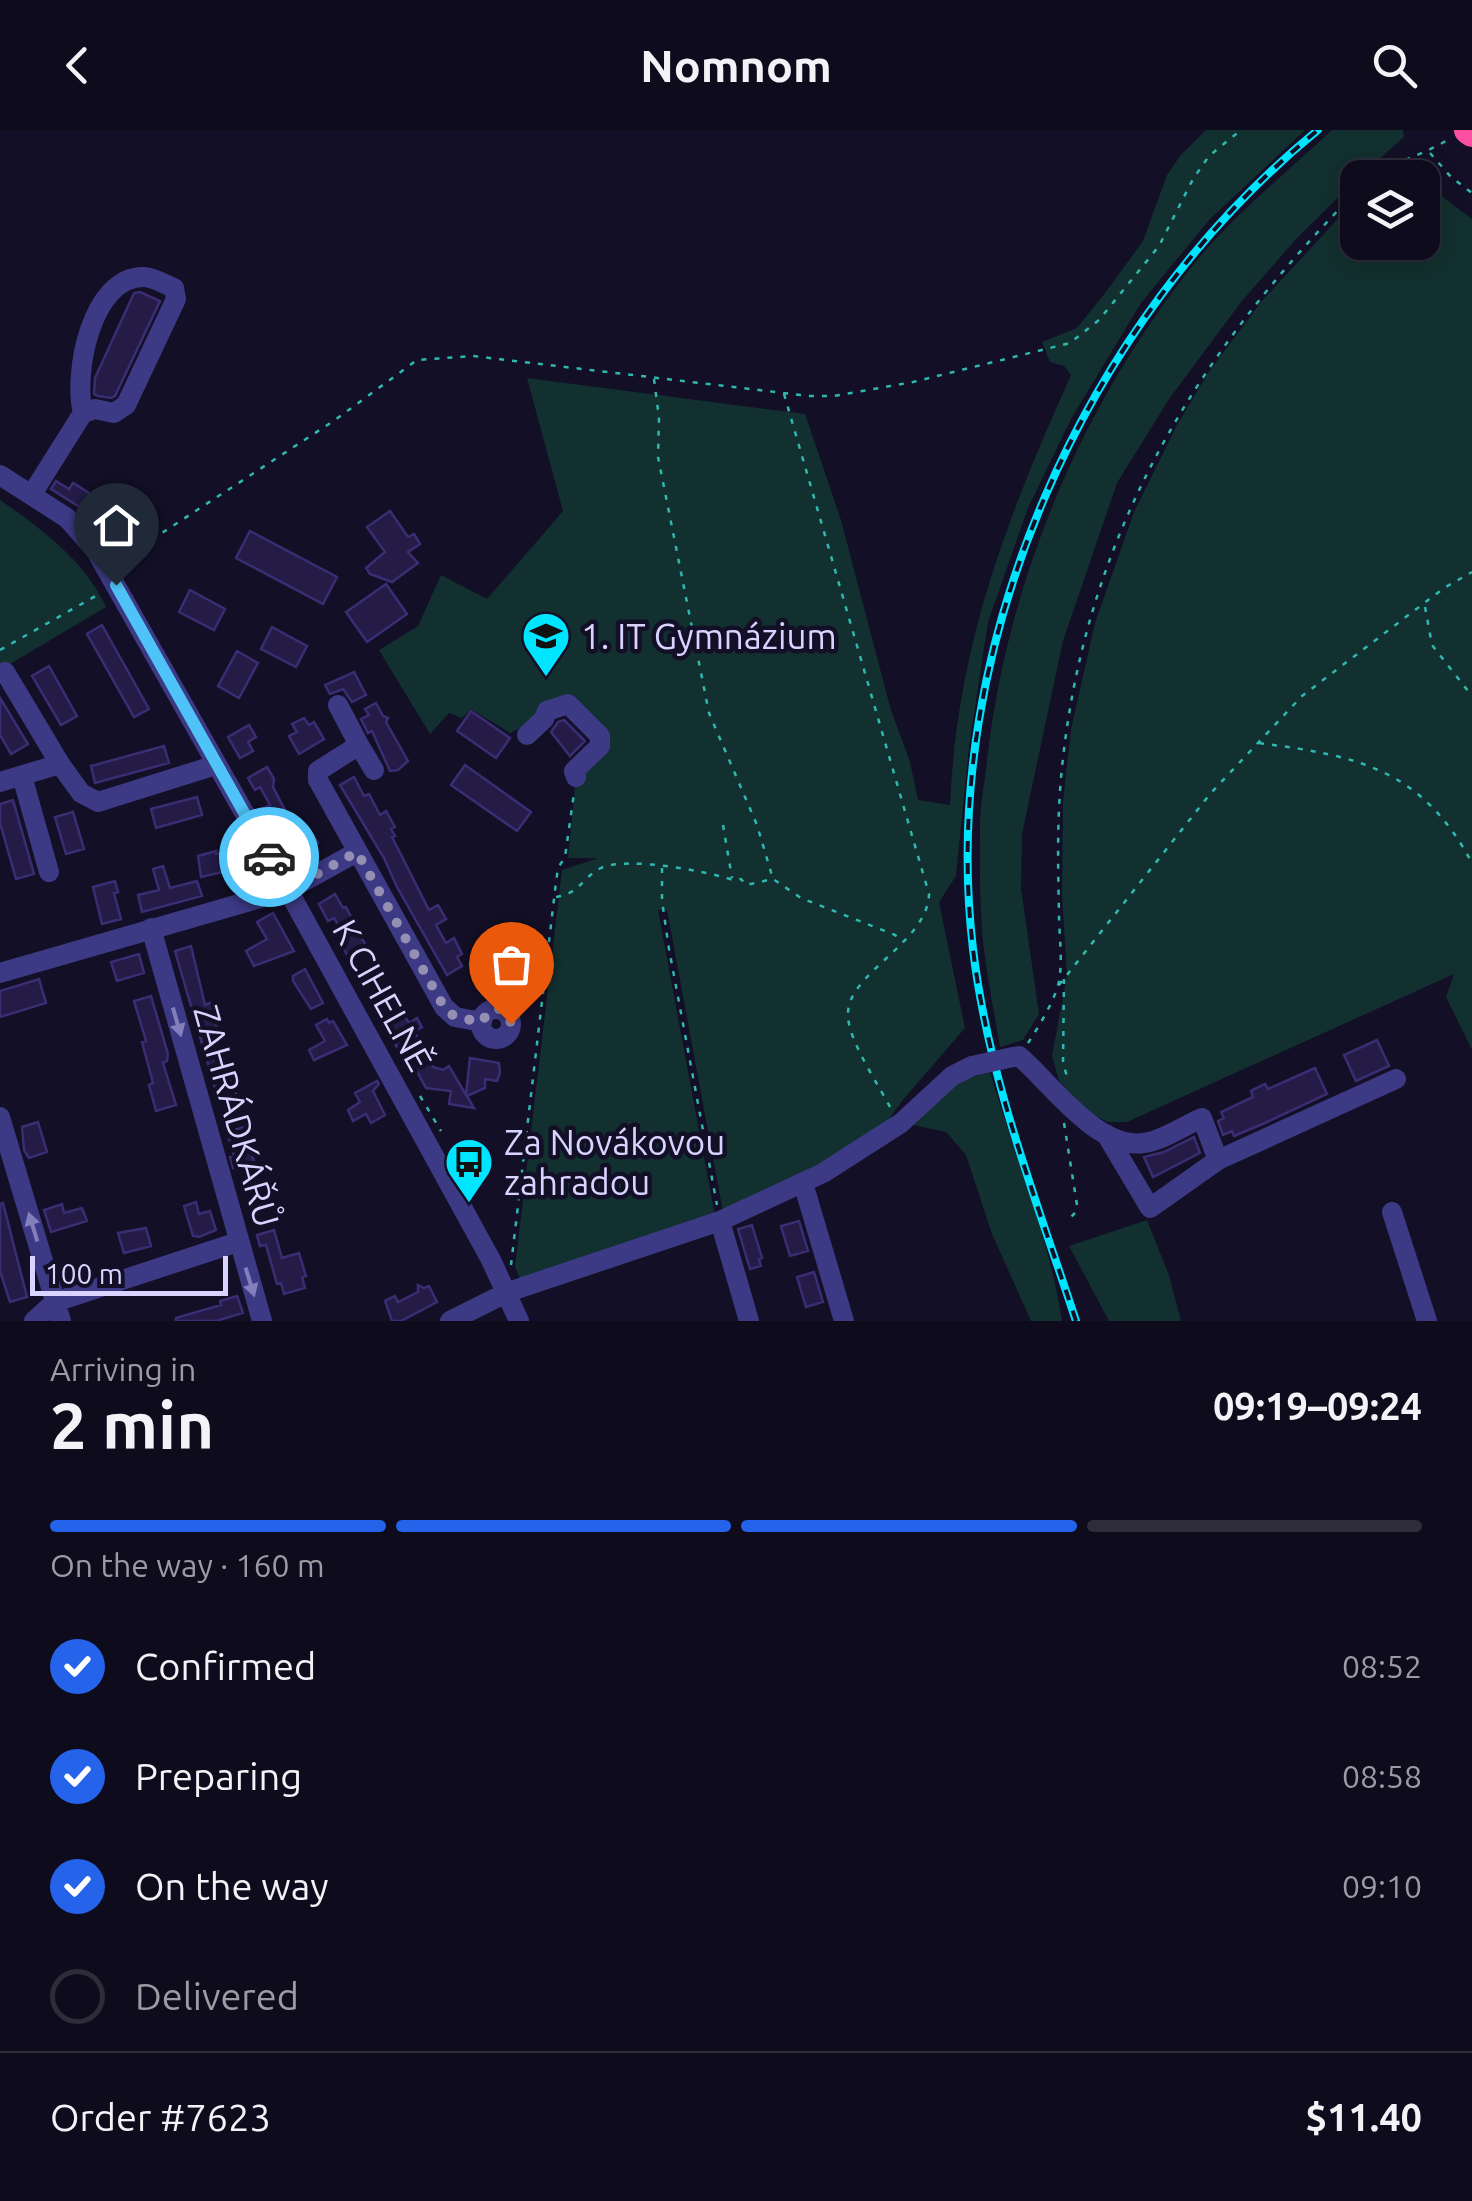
<!DOCTYPE html>
<meta charset="utf-8">
<style>
:root{--surface:#0e0b1c;--page:#171425;--text:#f1f3f6;--muted:#9b9ba3;--line:#2e2b3b;--accent:#2563eb}
body{margin:0;font-family:Ubuntu,sans-serif;background:var(--page);color:var(--text);height:100vh;display:flex;flex-direction:column;font-size:38px;white-space:nowrap}
*{box-sizing:border-box;margin:0}
p{font-size:32px;color:var(--muted)}
.icon{flex:none;width:55px;height:55px;fill:none;stroke:currentColor;stroke-width:2;stroke-linecap:round;stroke-linejoin:round}
.map{position:relative;height:1191px;overflow:hidden}
.panel{display:flex;flex-direction:column;background:var(--surface);flex:1}
.panel>*{flex:none}
.fabs{position:absolute;left:1340px;top:30px;display:grid;gap:20px}
.fabs a{display:grid;place-items:center;width:100px;height:100px;border-radius:20px;background:var(--surface);box-shadow:0 5px 25px #0003,0 0 0 2px var(--line);font-size:50px}
.scale{position:absolute;left:30px;bottom:25px;width:198px;box-sizing:border-box;padding-left:10px;border:5px solid #d9d4ff;border-top:0;font-size:28px;line-height:35px;white-space:nowrap;color:#d9d4ff;-webkit-text-stroke:8px #130f26;paint-order:stroke}
.pin{position:absolute;display:grid;place-items:center;width:85px;height:85px;color:#fff;margin:-102px -42px;border-radius:50% 50% 50% 0;rotate:-45deg;box-shadow:0 0 10px #0007}
.pin .icon{rotate:45deg}
.courier{position:absolute;display:grid;place-items:center;width:100px;height:100px;margin:-50px;border:8px solid #4fc3f7;border-radius:50%;background:#fff;color:#222;box-shadow:0 2px 12px #0007}
.overview em{font-style:normal;font-weight:700}
.overview div{display:flex;flex-direction:column-reverse}
.overview{display:flex;align-items:center;justify-content:space-between;height:170px;padding:0 50px}
h1{font-size:65px;font-weight:700;line-height:75px}
.bar{display:grid;grid-template-columns:repeat(4,1fr);gap:15px 10px;align-content:center;height:120px;padding:0 50px}
.bar i{height:12px;border-radius:8px;background:var(--line)}
.bar .active{background:var(--accent)}
.bar p{grid-column:span 4}
.line{display:flex;align-items:center;gap:25px;padding:0 50px;border-top:2px solid var(--line)}
.line div{flex:1}
ol{padding:0 50px;list-style:none}
li{display:flex;align-items:center;gap:30px;height:110px}
li p{margin-inline-start:auto}
li .icon{padding:10px;border-radius:50%;background:var(--accent);color:#fff;stroke-width:4}
li:last-child{color:var(--muted)}
li i{width:55px;height:55px;border:5px solid var(--line);border-radius:50%}
header{display:flex;justify-content:space-between;align-items:center;height:130px;padding:0 50px;background:var(--surface);font-size:45px;font-weight:700}
.map>svg:first-child{display:block}
.green{fill:#12302f}
.building{fill:#241b47;stroke:#3b2d73;stroke-width:2.5}
.lines{fill:none;stroke-linecap:round;stroke-linejoin:round}
.path{stroke:#2fb8b0;stroke-width:2.5;stroke-dasharray:5 8;stroke-linecap:butt}
.minor{stroke:#3d3a85;stroke-width:20}
.highway{stroke:#ff4fa3;stroke-width:28}
.rail-casing{stroke:#00e5ff;stroke-width:8}
.rail{stroke:#130f26;stroke-width:4;stroke-dasharray:11;stroke-linecap:butt}
.minor-bridge{stroke:#3d3a85;stroke-width:20}
.oneway{fill:#837fbc}
.done{stroke:#948fb3;stroke-width:10;stroke-dasharray:0 18}
.route{stroke:#4fc3f7;stroke-width:12}
.labels{text-anchor:middle;dominant-baseline:central;stroke-width:9;stroke-linejoin:round;paint-order:stroke}
.poi-label{font-size:35px;fill:#d9d4ff;stroke:#130f26;text-anchor:start}
.street-label{font-size:35px;fill:#d9d4ff;stroke:#130f26}
</style>
<header><svg class="icon" aria-label="back" viewBox="0 0 24 24"><path d="M15 5l-7 7 7 7"/></svg>Nomnom<svg class="icon" aria-label="search" viewBox="0 0 24 24"><circle cx="10" cy="10" r="6"/><path d="M15 15l6 6"/></svg></header>
<div class="map">
<svg width="1472" height="1191" viewBox="0 0 1472 1191">
<rect width="100%" height="100%" fill="#130f26"/>
<path class="green" d="M1206 0H1305L1210 89 1141 173 1071 289 1028 378 988 492 969 617 956 746 939 772 965 898 902 971 883 997 820 1037 723 1082 667 780H658L715 1086 521 1151 515 1137 562 740 599 728H568L576 647 600 606 568 574 510 603 471 579 462 588 449 583 430 604 379 520 418 496 441 445 487 469 563 381 527 248 805 284 841 390 890 577 910 632 918 670 950 675C957 515 1007 388 1071 245L1064 236 1050 232 1042 212 1077 198 1105 163 1143 111 1167 45 1180 26Z
M1332 0H1403L1404 7 1358 48 1297 108 1242 171 1169 269 1117 353 1063 511 1022 704 1021 758 1039 884 1023 910 1000 917C994 882 987 847 983 812 979 772 980 730 980 690 981 670 985 650 987 630 1007 454 1078 284 1186 144 1227 90 1283 46 1332 0Z
M1423 52 1472 89V920L1446 867 1454 844 1127 992H1108L1087 982 1059 951 1052 926 1067 846 1062 766 1063 672 1071 599 1095 493 1134 382 1177 295 1208 243 1261 172 1357 68 1358 112H1422Z
M0 370C41 398 85 431 106 477L0 540Z
M990 942C1014 1025 1049 1106 1062 1191H1031L992 1104 966 1025 946 1002 913 995 961 950Z
M1147 1090 1169 1145 1181 1191H1109L1069 1116Z"/>
<path class="building" d="M140 162 160 171 115 266 111 268 98 266 94 264 95 248 134 163Z
M56 351 69 359 73 353 99 369 89 383 51 359Z
M127 357 142 372 126 390 111 377Z
M390 381 408 407 414 404 420 414 408 422 418 433 392 452 370 444 366 438 385 422 367 397Z
M250 401 337 447 323 474 236 428Z
M386 454 407 484 367 512 346 482Z
M190 460 225 479 214 500 179 482Z
M102 495 149 579 134 587 87 504Z
M272 497 307 516 296 537 261 519Z
M237 521 258 533 239 568 218 556Z
M49 536 77 586 61 595 32 546Z
M354 542 366 565 352 572 343 559 330 564 325 555Z
M0 568 28 614 11 624 0 605Z
M376 573 383 586 388 588 386 592 408 631 398 640 390 641 372 601 368 603 361 589 369 585 365 579Z
M471 581 510 608 496 628 457 601Z
M304 588 309 595 314 592 324 609 299 624 289 606 297 602 292 594Z
M564 590 585 611 570 626 551 602 558 592Z
M249 595 256 607 248 612 253 621 240 628 228 607Z
M164 616 169 633 95 653 91 636Z
M465 635 531 682 517 701 451 655Z
M267 637 274 649 273 657 299 707 310 700 318 713 314 715 316 718 307 724 302 716 292 722 264 678 270 675 260 657 255 660 248 648Z
M354 647 364 666 369 664 380 685 386 681 395 697 391 699 395 706 392 707 429 780 438 775 446 789 436 795 446 813 454 808 462 824 457 827 462 836 447 845 397 757 384 728 340 655Z
M197 667 202 685 156 698 151 679Z
M13 670 34 744 16 749 0 693V674Z
M73 682 84 719 66 724 55 687Z
M216 721V724L222 723 227 741 201 747 198 726Z
M163 736 170 758 197 751 202 766 142 782 138 765 159 760 153 739Z
M115 751 118 762 114 763 121 789 102 794 93 757Z
M335 764 343 778 346 777 368 820 350 830 340 812 346 809 334 788 328 791 319 774Z
M273 783 294 821 254 836 246 821 267 809 257 792Z
M191 816 205 875 210 873 216 893 217 903 213 904 222 932 226 931 237 967 219 972 175 821Z
M139 824 144 843 117 851 111 832Z
M305 839 323 873 311 879 293 851V846Z
M39 849 46 873 0 887V861Z
M391 865 409 893 417 888 422 897 414 902 418 908 406 922H400L393 911 397 909 377 873Z
M151 866 168 924 167 931 163 933 176 975 156 981 149 955 153 953 142 912 146 911 134 871Z
M327 889 329 893 333 891 347 915 314 930 309 920 325 911 316 895Z
M1377 910 1389 936 1356 951 1344 925Z
M427 928 433 937 443 940 449 936 466 965 470 928 499 933 500 943 497 951 485 949V958L467 966 474 978 449 974 451 961 426 958 414 936Z
M1315 938 1327 964 1265 993 1234 1006 1232 1001 1223 1005 1218 991 1224 988 1221 982 1253 967 1251 961 1265 954 1268 959Z
M377 951 379 954 373 961 385 985 371 993 366 984 353 991 348 980 360 972 355 963Z
M38 992 47 1022 29 1028 24 1020 22 997Z
M244 997 254 1032 233 1038 230 1027 234 1026 227 1002Z
M1194 1007 1200 1023 1153 1047 1144 1027 1164 1022Z
M196 1072 199 1084 210 1081 216 1100 199 1107 193 1106 184 1076Z
M3 1073 27 1167 10 1172 0 1141V1074Z
M62 1074 64 1083 82 1078 87 1091 51 1102 44 1080Z
M799 1091 808 1121 790 1126 781 1096Z
M752 1095 762 1128 759 1129 761 1136 750 1139 738 1099Z
M146 1098 151 1116 124 1123 118 1103Z
M274 1100 282 1128 299 1123 306 1146 302 1147 305 1158 284 1164 281 1153 277 1154 266 1115 260 1116 257 1105Z
M814 1142 823 1172 806 1177 797 1147Z
M418 1155 424 1158 429 1156 437 1172 401 1191H392L385 1171 395 1166 398 1172 418 1162Z
M237 1166 243 1183 216 1191H176V1188L221 1175 220 1171Z"/>
<g class="lines">
<path class="path" d="M1430 23 1451 47 1472 63
M1371 48C1395 31 1424 25 1449 9
M654 249 659 288 658 327 709 583 757 695 773 749
M784 264 929 764C928 813 845 844 848 886 849 912 879 955 891 979
M119 431 335 290 417 230 473 226 809 266H834L913 252 1070 213 1099 190 1159 116 1193 49 1209 26 1241 0
M1425 477 1432 515 1472 566
M0 520 101 463
M1259 613C1357 626 1421 638 1472 733
M723 695 732 748
M662 738V771L669 819 717 1075
M556 767C581 763 581 748 601 738 625 726 707 741 733 750L741 749 746 755 773 749 801 768 895 805 902 811
M1064 849 1063 933 1068 950
M1059 855 1210 664 1302 566 1444 458 1472 442
M1028 913C1039 896 1050 878 1057 859 1064 838 1059 807 1059 784 1058 739 1057 694 1061 648 1082 411 1193 226 1358 60
M420 966 441 1001
M1064 993 1077 1075 1074 1084 1066 1092
M511 1135 556 752 558 738 565 727 574 663"/>
<path class="minor" d="M0 345 67 388 96 421 288 760 491 1130 519 1191
M32 364 83 283 95 279 114 283 126 275 176 169 174 158C166 155 153 147 144 147 91 146 73 244 83 283
M5 542 60 634
M338 575 359 615 318 641V650L444 877 455 887 482 892
M527 605 544 589 547 581 568 574 600 606V616L574 641 576 647
M359 615 374 640
M22 646 49 742
M0 652 60 634 81 663 98 672 216 635
M151 798 262 1191
M0 843 288 760 357 722
M481 894a15 15 0 1 1 30 0a15 15 0 1 1-30 0Z
M1013 927 1019 926C1051 953 1097 1020 1144 1013 1162 1011 1185 995 1202 988L1218 1030
M0 987 61 1191
M1106 1004 1150 1078 1218 1030 1396 949
M803 1053 844 1191
M1392 1082 1427 1191
M720 1091 749 1191
M34 1191 55 1172 238 1112
M450 1191 508 1162 720 1091 823 1043 901 993 952 946 972 936"/>
<path class="highway" d="M1468 0 1472 3"/>
<g class="rail-casing">
<path id="rail" d="M1076 1191C1036 1069 988 947 973 819 937 517 1085 190 1318 0"/>
</g>
<use href="#rail" class="rail"/>
<path class="minor-bridge" d="M972 936 1013 927"/>
</g>
<defs><path id="oneway-solid" d="M-6-.8H1V-3.2L6.5 0L1 3.2V.8H-6Z" transform="scale(2.5)"/></defs>
<g class="oneway">
<use href="#oneway-solid" transform="translate(177 892) rotate(74)"/>
<use href="#oneway-solid" transform="translate(33 1097) rotate(-107)"/>
<use href="#oneway-solid" transform="translate(250 1152) rotate(73)"/>
</g>
<g class="lines">
<path class="done" d="M269 727 288 760 357 722 444 877 455 887 482 892 488 882 499 879 509 886 511 894"/>
<path class="route" d="M116 455 269 727"/>
</g>
<defs>
<g id="school-pin" transform="scale(2.5)"><path d="M0 17L-7.5 6A9.5 9.5 0 1 1 7.5 6Z" fill="#00e5ff" stroke="#130f26"/><path d="M0-5L7-2L0 1L-7-2ZM-4 1L0 2.5L4 1V4Q0 6-4 4Z" fill="#111"/></g>
<g id="bus-pin" transform="scale(2.5)"><path d="M0 17L-7.5 6A9.5 9.5 0 1 1 7.5 6Z" fill="#00e5ff" stroke="#130f26"/><path d="M-5-6H5V4H4V6H2V4H-2V6H-4V4H-5ZM-3.5-4V0h7V-4ZM-3.5 1.2v1.5H-2V1.2ZM2 1.2v1.5H3.5V1.2Z" fill="#111"/></g>
</defs>
<g fill-rule="evenodd">
<use href="#school-pin" x="546" y="506"/>
<use href="#bus-pin" x="469" y="1032"/>
</g>
<g class="labels">
<g class="poi-label">
<text x="581" y="506">1. IT Gymnázium</text>
<text x="504" y="1012">Za Novákovou<tspan x="504" dy="40">zahradou</tspan></text>
</g>
<g class="street-label">
<text transform="translate(383 865) rotate(61)">K CIHELNĚ</text>
<text transform="translate(237 986) rotate(74)">ZAHRÁDKÁŘŮ</text>
</g>
</g>
</svg>
<div class="fabs">
<a><svg class="icon" aria-label="layers" viewBox="0 0 24 24"><path d="M12 4l9 5-9 5-9-5zM3 14l9 5 9-5"/></svg></a>
</div>
<div class="scale">100 m</div>
<div class="pin" style="left:511px;top:894px;background:#ea580c"><svg class="icon" aria-label="bag" viewBox="0 0 24 24"><path d="M5 8h14l-1 12H6zM9 8a3 3 0 0 1 6 0"/></svg></div>
<div class="pin" style="left:116px;top:455px;background:#1f2937"><svg class="icon" aria-label="home" viewBox="0 0 24 24"><path d="M3 11l9-7 9 7M6 9v11h12V9"/></svg></div>
<div class="courier" style="left:269px;top:727px"><svg class="icon" aria-label="car" viewBox="0 0 24 24"><path d="M5 17H2v-5l4-1 3-4h7l3 4 3 1v5h-3M9 17h6M6 11h13"/><circle cx="7" cy="17" r="2"/><circle cx="17" cy="17" r="2"/></svg></div>
</div>
<section class="panel">
<div class="overview"><div><h1>2 min</h1><p>Arriving in</p></div><em>09:19–09:24</em></div>
<div class="bar"><i class="active"></i><i class="active"></i><i class="active"></i><i></i><p>On the way · 160 m</p></div>
<ol>
<li><svg class="icon" aria-label="check" viewBox="0 0 24 24"><path d="M5 12l5 5 9-10"/></svg>Confirmed<p>08:52</p></li>
<li><svg class="icon" aria-label="check" viewBox="0 0 24 24"><path d="M5 12l5 5 9-10"/></svg>Preparing<p>08:58</p></li>
<li><svg class="icon" aria-label="check" viewBox="0 0 24 24"><path d="M5 12l5 5 9-10"/></svg>On the way<p>09:10</p></li>
<li><i></i>Delivered</li>
</ol>
<div class="line" style="height:130px"><div>Order #7623</div><b>$11.40</b></div>
</section>
